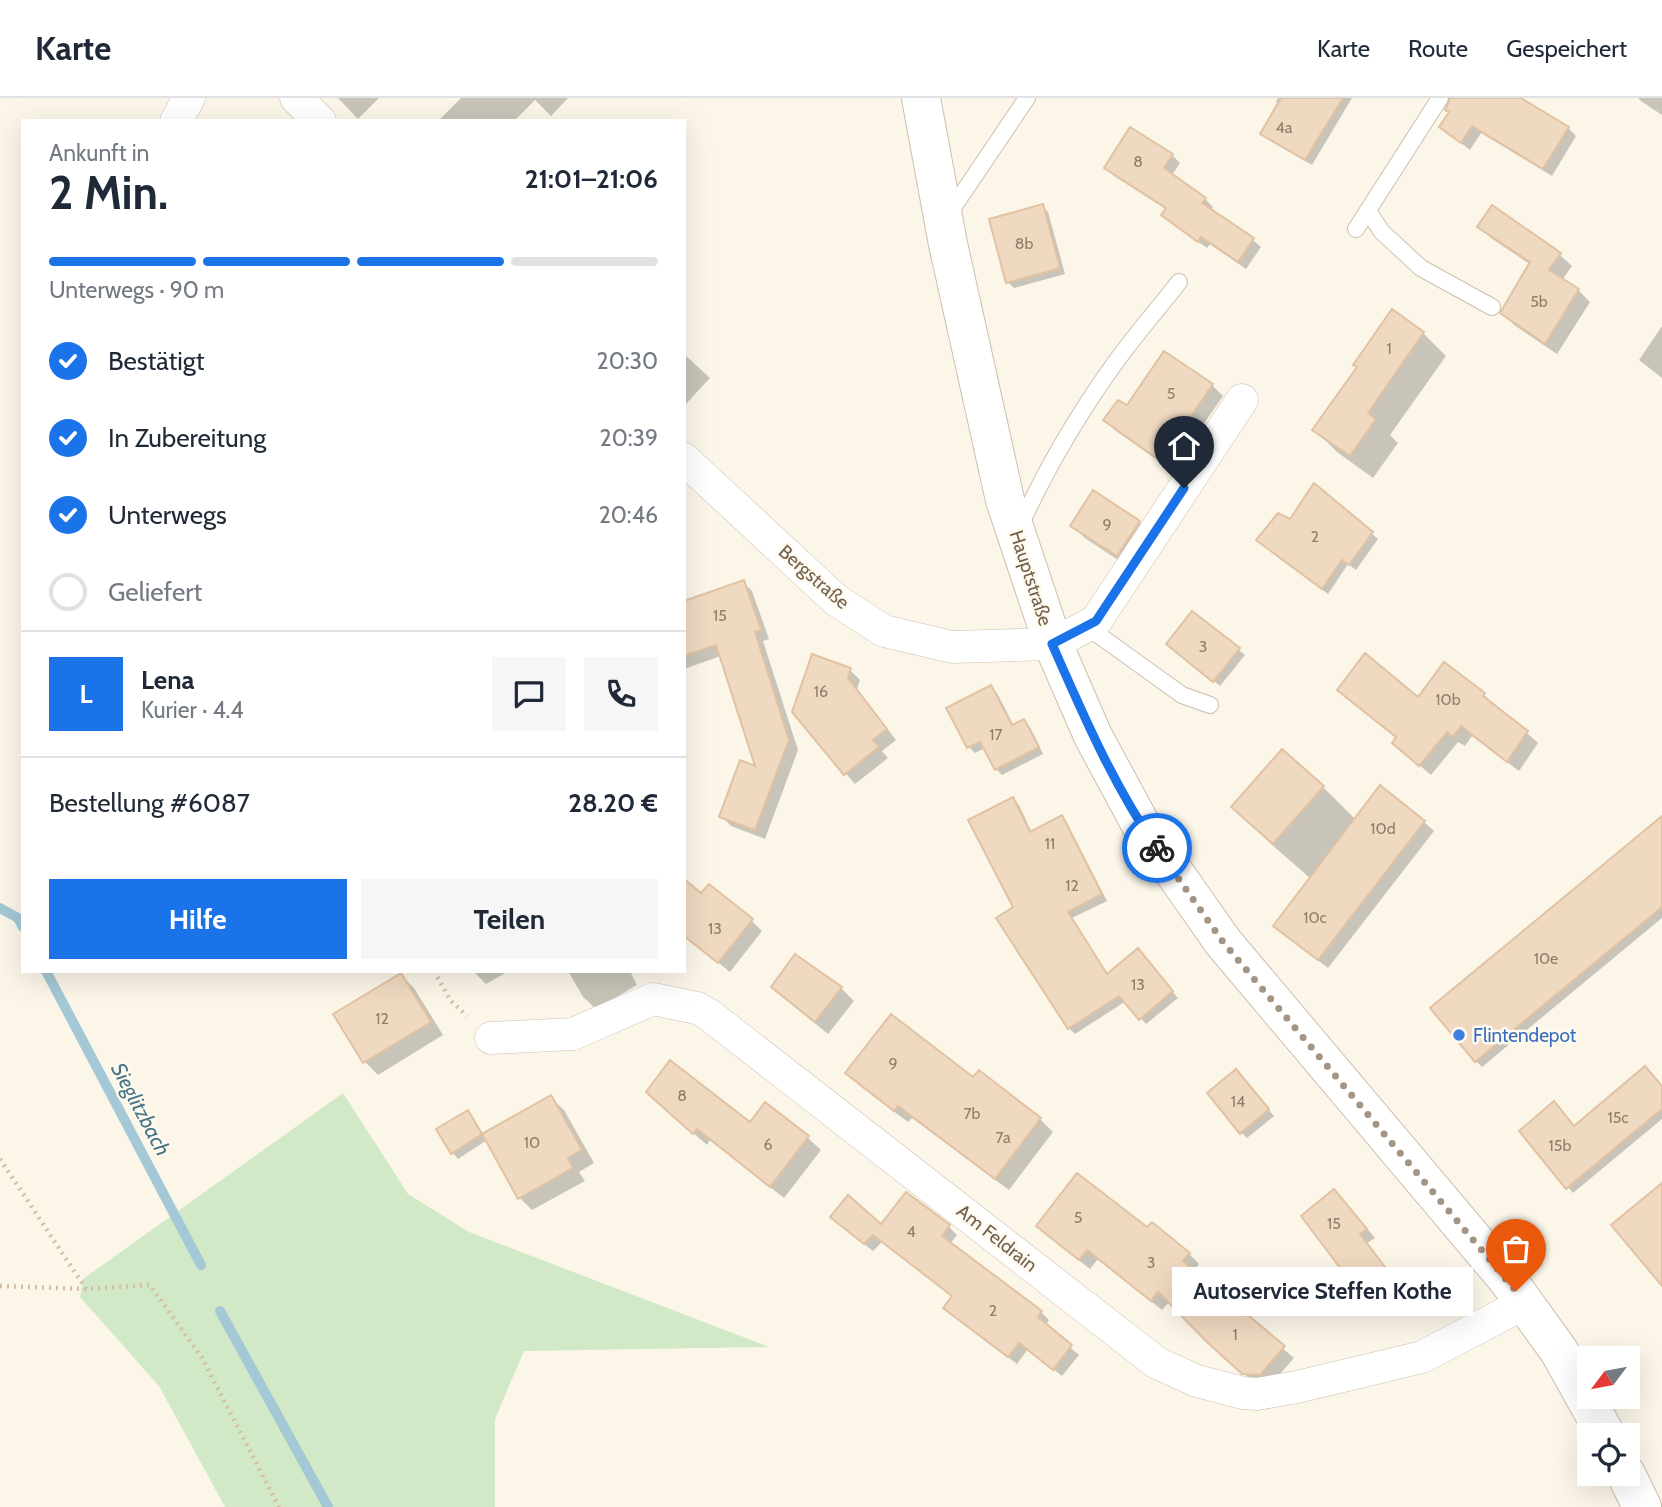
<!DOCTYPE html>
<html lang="de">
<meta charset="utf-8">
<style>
:root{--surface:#fff;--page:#f6f6f7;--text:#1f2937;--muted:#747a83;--line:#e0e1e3;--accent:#1a73e8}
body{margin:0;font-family:Cabin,sans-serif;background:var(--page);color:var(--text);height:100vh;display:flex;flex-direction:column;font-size:26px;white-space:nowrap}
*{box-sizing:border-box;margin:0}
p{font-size:23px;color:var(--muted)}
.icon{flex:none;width:38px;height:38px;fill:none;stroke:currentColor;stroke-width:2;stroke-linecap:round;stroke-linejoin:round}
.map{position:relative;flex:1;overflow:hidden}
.panel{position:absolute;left:21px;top:21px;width:665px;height:854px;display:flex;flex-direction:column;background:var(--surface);border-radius:0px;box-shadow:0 7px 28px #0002}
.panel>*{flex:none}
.needle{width:46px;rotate:238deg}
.tools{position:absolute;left:1577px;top:1248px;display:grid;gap:14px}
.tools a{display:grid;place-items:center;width:63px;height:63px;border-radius:0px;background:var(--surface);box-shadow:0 7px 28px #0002;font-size:35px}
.pin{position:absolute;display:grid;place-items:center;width:60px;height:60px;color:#fff;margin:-72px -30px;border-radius:50% 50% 50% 0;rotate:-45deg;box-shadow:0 0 7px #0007}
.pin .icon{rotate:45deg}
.courier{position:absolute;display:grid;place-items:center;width:70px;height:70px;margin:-35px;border:5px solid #1a73e8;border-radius:50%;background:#fff;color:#222;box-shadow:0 2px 9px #0007}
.bubble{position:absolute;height:49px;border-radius:0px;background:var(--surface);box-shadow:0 7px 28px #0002;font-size:23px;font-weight:800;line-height:49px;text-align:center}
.headline em{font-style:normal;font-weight:800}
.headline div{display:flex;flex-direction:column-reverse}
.headline{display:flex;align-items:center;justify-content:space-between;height:119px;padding:0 28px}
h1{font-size:46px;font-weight:800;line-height:52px}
.bar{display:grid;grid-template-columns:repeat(4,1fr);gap:10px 7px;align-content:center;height:84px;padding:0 28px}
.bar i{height:9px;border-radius:5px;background:var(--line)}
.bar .active{background:var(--accent)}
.bar p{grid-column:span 4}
.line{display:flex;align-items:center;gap:18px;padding:0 28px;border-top:2px solid var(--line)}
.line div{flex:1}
.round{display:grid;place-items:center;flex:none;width:74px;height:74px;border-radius:0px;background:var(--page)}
ol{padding:0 28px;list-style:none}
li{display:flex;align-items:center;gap:21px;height:77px}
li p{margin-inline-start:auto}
li .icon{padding:7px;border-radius:50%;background:var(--accent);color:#fff;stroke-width:4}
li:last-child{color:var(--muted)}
li i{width:38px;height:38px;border:4px solid var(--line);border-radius:50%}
.action{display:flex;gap:14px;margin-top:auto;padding:14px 28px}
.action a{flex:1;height:80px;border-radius:0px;background:var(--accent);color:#fff;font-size:28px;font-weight:800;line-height:80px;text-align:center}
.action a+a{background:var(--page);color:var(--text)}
header{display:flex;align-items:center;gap:42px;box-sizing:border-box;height:98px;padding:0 35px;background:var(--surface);border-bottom:2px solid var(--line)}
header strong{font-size:33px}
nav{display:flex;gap:38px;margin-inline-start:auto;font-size:24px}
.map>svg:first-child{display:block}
.green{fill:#d1e9c7}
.shadow{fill:#0003}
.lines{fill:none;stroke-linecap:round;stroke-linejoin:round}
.stream{stroke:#a4c8d5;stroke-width:10}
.building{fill:#efd9c1;stroke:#e1c2a3;stroke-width:2}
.service-casing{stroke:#cdbfaf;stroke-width:18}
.minor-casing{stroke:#cdbfaf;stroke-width:33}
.tertiary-casing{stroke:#cdbfaf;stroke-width:40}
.path{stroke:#d4bda4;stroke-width:4.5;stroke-dasharray:2 5;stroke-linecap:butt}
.service{stroke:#fff;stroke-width:16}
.minor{stroke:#fff;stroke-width:32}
.tertiary{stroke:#fff;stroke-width:38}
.tree{fill:#9cb18f}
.done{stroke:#a39483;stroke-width:7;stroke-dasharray:0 12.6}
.route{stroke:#1a73e8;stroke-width:9}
.shop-dot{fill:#3f7fe0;stroke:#fefaef;stroke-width:2.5}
.labels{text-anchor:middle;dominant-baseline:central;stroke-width:5;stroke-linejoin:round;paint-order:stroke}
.number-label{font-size:16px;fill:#937e6a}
.street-label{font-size:19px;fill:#74604d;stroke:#fefaef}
.shop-label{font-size:19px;fill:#366cbe;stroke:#fefaef;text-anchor:start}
.water-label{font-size:21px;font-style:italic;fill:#487486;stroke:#fefaef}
</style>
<header>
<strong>Karte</strong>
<nav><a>Karte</a><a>Route</a><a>Gespeichert</a></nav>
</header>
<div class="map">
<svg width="1662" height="1409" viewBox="0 0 1662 1409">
<rect width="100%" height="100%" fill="#fbf6e8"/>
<path class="green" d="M343 995 408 1096 469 1134 769 1249 524 1253 495 1321V1409H225L159 1288 80 1199 83 1181Z"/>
<path class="shadow" d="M338 0H379L358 21Z
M461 0H568L551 18 535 2 514 23H438Z
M1278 0H1352L1312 67 1268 41 1262 35 1279 8 1276 4Z
M1459 0H1517L1568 30 1576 38 1552 78 1481 35 1470 52 1450 37 1441 29Z
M1638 0H1662V17L1641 3Z
M1172 57 1180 65 1172 77 1205 101 1213 109 1210 113 1253 142 1261 149 1246 171 1210 146 1207 150 1172 125 1164 117 1167 112 1114 78 1106 70Z
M1042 108 1048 114 1065 176 1014 190 1008 184Z
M1479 128 1560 157 1572 168 1562 182 1578 192 1590 204 1557 256 1514 227 1503 215 1531 167 1491 140Z
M1662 228V280L1639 262Z
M1423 235 1446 258 1390 337 1398 345 1373 380 1337 354 1315 332Z
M684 256 710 280 684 308Z
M1212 287 1223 298 1190 346 1186 343 1167 369 1116 333 1105 322 1127 310Z
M1315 387 1378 441 1356 472 1348 466 1328 496 1264 448 1290 423Z
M1139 424 1152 437 1130 470 1085 440 1072 427Z
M743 484 752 493 769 541 763 543 798 652 765 741 731 728 721 718 757 671 721 558 684 571V505Z
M1193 515 1245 557 1220 588 1174 551Z
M850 572 860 582 857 591 896 642 882 653 888 660 855 686 793 614Z
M991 589 997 595 1014 628 1024 623 1030 629 1043 656 1002 677 996 671 985 650 975 655 969 649 949 611Z
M1484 597 1538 645 1519 673 1472 638 1465 648 1458 644 1431 677 1405 655 1397 640 1351 602H1418Z
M1282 653 1323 689 1356 722 1424 724 1434 733 1328 870 1285 837 1311 781 1269 744 1233 709Z
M1013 701 1019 707 1032 735 1061 719 1067 725 1107 803 1072 820 1108 878 1143 859 1178 900 1146 926 1126 903 1075 936 1069 930 1015 810Z
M1662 721V820L1482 969 1476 963Z
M709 789 752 823 762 833 730 874 684 837 702 797Z
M796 858 841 890 854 903 828 936 786 902 773 889Z
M473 873H509L486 886Z
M568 873H630L637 887 596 911 583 899Z
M401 877 414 890 443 937 378 977 365 964 335 917Z
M979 974 1040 1021 1053 1034 1009 1092 912 1020 908 1024 860 988 848 975 974 982Z
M1242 979 1274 1018 1247 1040 1241 1034Z
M1662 990V1021L1573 1095 1568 1089 1575 1030Z
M551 1000 564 1012 594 1065 579 1074 585 1083 532 1112 520 1100 487 1042 458 1061 453 1055 467 1014 473 1020 483 1037Z
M766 1006 808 1040 821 1052 784 1100 710 1042 707 1047 661 1007 750 1026Z
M906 1096 949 1129 957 1137 950 1146 1041 1214 1049 1222 1045 1228 1079 1257 1062 1278 1028 1251 1017 1266 954 1218V1199L882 1144 873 1153 840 1127 882 1129Z
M1343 1102 1375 1140 1367 1145 1392 1179 1366 1199 1357 1190Z
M1038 1128 1189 1156 1199 1166 1193 1174 1294 1260 1271 1286 1249 1280 1208 1242 1170 1203 1162 1212 1098 1161 1090 1171 1048 1138Z"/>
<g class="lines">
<path class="stream" d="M0 810 18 820 23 829
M46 873 201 1167
M220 1213 328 1409"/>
</g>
<path class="building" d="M1281 0H1343L1305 62 1260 36Z
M1450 0H1521L1569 29 1543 71 1472 28 1461 45 1439 29 1449 14 1445 12Z
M1130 29 1173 56 1164 70 1206 100 1202 105 1254 140 1238 164 1201 139 1198 144 1161 117 1166 110 1104 70Z
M1043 106 1060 170 1006 185 989 121Z
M1492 107 1561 155 1549 172 1579 191 1545 246 1500 215 1530 164 1477 129Z
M1392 211 1424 234 1368 315 1376 321 1350 358 1312 332 1357 269 1353 267Z
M1164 253 1213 286 1179 336 1174 333 1155 359 1103 322 1118 302 1127 307Z
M1314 385 1373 434 1349 467 1342 462 1322 491 1256 442 1278 415 1290 421Z
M1093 392 1140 423 1117 458 1070 428Z
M744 482 761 532 755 534 789 642 755 732 719 719 740 662 755 668 716 547 684 558V503Z
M1192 513 1240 550 1213 584 1166 546Z
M1365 555 1418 599 1444 564 1485 595 1483 598 1528 633 1507 664 1461 628 1453 639 1447 634 1419 668 1392 645 1396 639 1337 592Z
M812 556 851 570 848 580 887 631 873 642 879 649 844 677 792 614Z
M991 587 1012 627 1024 621 1039 649 995 672 980 644 967 650 946 610Z
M1282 651 1324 688 1273 746 1231 709Z
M1380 687 1425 723 1318 862 1273 828Z
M1013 699 1030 734 1062 717 1102 796 1068 814 1107 876 1138 850 1173 893 1139 922 1119 898 1068 931 996 820 1013 809 968 722Z
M1662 718V809L1475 964 1430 910Z
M684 781 701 795 709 786 753 821 718 865 684 838Z
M795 856 842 889 815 924 771 889Z
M401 875 431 924 363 965 333 916Z
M891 916 973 979 979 972 1041 1020 995 1081 898 1008 894 1013 845 975Z
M670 962 750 1024 765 1004 809 1038 770 1089 697 1031 693 1036 646 994Z
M1645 968 1662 988V1011L1566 1091 1519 1033 1554 1003 1574 1028Z
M1236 971 1269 1011 1240 1036 1207 995Z
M551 997 582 1052 568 1060 573 1070 518 1101 482 1036Z
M468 1012 482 1036 451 1056 436 1031Z
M1077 1075 1147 1129 1152 1124 1190 1155 1183 1163 1285 1248 1260 1277 1242 1276 1207 1244 1158 1194 1151 1203 1087 1152 1079 1162 1036 1128Z
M1662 1085V1188L1611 1127Z
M1334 1091 1367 1131 1360 1136 1385 1169 1356 1191 1301 1118Z
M906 1094 950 1127 942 1138 1042 1213 1038 1219 1072 1247 1053 1272 1019 1245 1008 1259 943 1210 952 1198 873 1137 864 1146 830 1119 848 1097 881 1126Z"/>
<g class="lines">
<g class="service-casing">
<path id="service" d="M1368 113 1382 134 1421 170 1492 209
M948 117 1027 0
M1356 131 1440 0
M1020 428C1046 371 1079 315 1115 265 1135 237 1158 211 1179 184
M1086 528 1182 597 1210 607"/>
</g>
<g class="minor-casing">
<path id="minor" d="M296 0 320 23
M176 23 189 0
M684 361 836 502 884 533 952 549 1053 546 1096 523 1242 302
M491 940 573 936 653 901 697 910 708 916 1157 1265 1197 1283 1243 1295 1257 1296 1297 1289 1422 1259 1525 1205"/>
</g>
<g class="tertiary-casing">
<path id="tertiary" d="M921 0 948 146 1005 402 1053 546 1093 638 1141 727 1223 844 1507 1181 1559 1253 1606 1337
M1626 1376 1642 1409"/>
</g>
<path class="path" d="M272 873H273
M434 873 451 903 467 918
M0 1061 86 1191 150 1187 202 1260 279 1409
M0 1188 85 1191"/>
<use href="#service" class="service"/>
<use href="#minor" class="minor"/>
<use href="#tertiary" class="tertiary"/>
</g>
<circle class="tree" cx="1435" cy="1198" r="10"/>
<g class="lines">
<path class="done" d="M1157 750 1223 844 1516 1193"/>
<path class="route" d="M1157 750C1113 687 1083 616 1052 546L1096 523 1184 390"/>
</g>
<circle class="shop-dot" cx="1459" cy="937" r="7"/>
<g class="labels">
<g class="number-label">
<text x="1284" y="29">4a</text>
<text x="1138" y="63">8</text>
<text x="1024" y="145">8b</text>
<text x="1539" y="203">5b</text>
<text x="1389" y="250">1</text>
<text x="1171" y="295">5</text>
<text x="1107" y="426">9</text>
<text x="1315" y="438">2</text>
<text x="720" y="517">15</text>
<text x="1203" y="548">3</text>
<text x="821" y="593">16</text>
<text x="1448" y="601">10b</text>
<text x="996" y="636">17</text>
<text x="1383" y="730">10d</text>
<text x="1050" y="745">11</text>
<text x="1072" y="787">12</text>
<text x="1315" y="819">10c</text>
<text x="715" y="830">13</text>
<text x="1546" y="860">10e</text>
<text x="1138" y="886">13</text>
<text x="382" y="920">12</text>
<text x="893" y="965">9</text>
<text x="682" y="997">8</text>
<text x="1238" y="1003">14</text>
<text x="972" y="1015">7b</text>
<text x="1618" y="1019">15c</text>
<text x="1003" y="1039">7a</text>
<text x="532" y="1044">10</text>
<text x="768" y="1046">6</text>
<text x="1560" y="1047">15b</text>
<text x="1078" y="1119">5</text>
<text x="1334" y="1125">15</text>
<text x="911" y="1133">4</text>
<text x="1151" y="1164">3</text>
<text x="993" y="1212">2</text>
<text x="1235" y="1236">1</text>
</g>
<g class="street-label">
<text transform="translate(814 479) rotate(41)">Bergstraße</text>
<text transform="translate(1031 480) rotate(72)">Hauptstraße</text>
<text transform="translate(997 1140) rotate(38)">Am Feldrain</text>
</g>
<g class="shop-label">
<text x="1473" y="937">Flintendepot</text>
</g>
<g class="water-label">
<text transform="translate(141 1011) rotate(62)">Sieglitzbach</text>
</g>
</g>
</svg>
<div class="tools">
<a><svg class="needle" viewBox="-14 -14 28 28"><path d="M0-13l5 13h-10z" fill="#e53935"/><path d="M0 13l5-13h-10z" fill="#747a83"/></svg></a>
<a><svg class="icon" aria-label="locate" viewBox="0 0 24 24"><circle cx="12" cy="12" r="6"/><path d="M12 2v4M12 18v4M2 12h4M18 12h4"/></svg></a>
</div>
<div class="pin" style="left:1516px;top:1193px;background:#ea580c"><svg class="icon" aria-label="bag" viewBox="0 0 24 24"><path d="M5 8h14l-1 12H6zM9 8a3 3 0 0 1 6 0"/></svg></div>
<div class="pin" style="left:1184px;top:390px;background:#1f2937"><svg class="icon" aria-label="home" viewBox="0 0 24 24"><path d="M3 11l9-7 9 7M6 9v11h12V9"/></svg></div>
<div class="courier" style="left:1157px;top:750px"><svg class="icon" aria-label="bike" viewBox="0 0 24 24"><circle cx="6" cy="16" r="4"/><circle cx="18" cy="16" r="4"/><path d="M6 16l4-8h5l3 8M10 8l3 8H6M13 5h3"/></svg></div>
<div class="bubble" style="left:1172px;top:1169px;width:301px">Autoservice Steffen Kothe</div>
<section class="panel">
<div class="headline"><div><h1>2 Min.</h1><p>Ankunft in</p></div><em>21:01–21:06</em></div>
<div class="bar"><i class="active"></i><i class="active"></i><i class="active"></i><i></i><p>Unterwegs · 90 m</p></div>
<ol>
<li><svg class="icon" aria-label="check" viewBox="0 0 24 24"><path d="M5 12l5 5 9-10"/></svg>Bestätigt<p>20:30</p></li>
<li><svg class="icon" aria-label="check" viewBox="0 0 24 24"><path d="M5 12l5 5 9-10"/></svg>In Zubereitung<p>20:39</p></li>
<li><svg class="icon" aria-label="check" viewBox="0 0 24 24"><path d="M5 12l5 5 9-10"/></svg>Unterwegs<p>20:46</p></li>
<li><i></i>Geliefert</li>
</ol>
<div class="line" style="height:126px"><b class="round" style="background:var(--accent);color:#fff">L</b><div><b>Lena</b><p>Kurier · 4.4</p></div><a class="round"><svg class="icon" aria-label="chat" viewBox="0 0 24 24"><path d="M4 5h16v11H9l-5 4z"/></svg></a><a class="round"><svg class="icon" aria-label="phone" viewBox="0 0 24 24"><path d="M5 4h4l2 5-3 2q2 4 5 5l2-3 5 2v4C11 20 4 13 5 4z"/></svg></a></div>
<div class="line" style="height:91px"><div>Bestellung #6087</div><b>28.20 €</b></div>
<div class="action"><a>Hilfe</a><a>Teilen</a></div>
</section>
</div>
